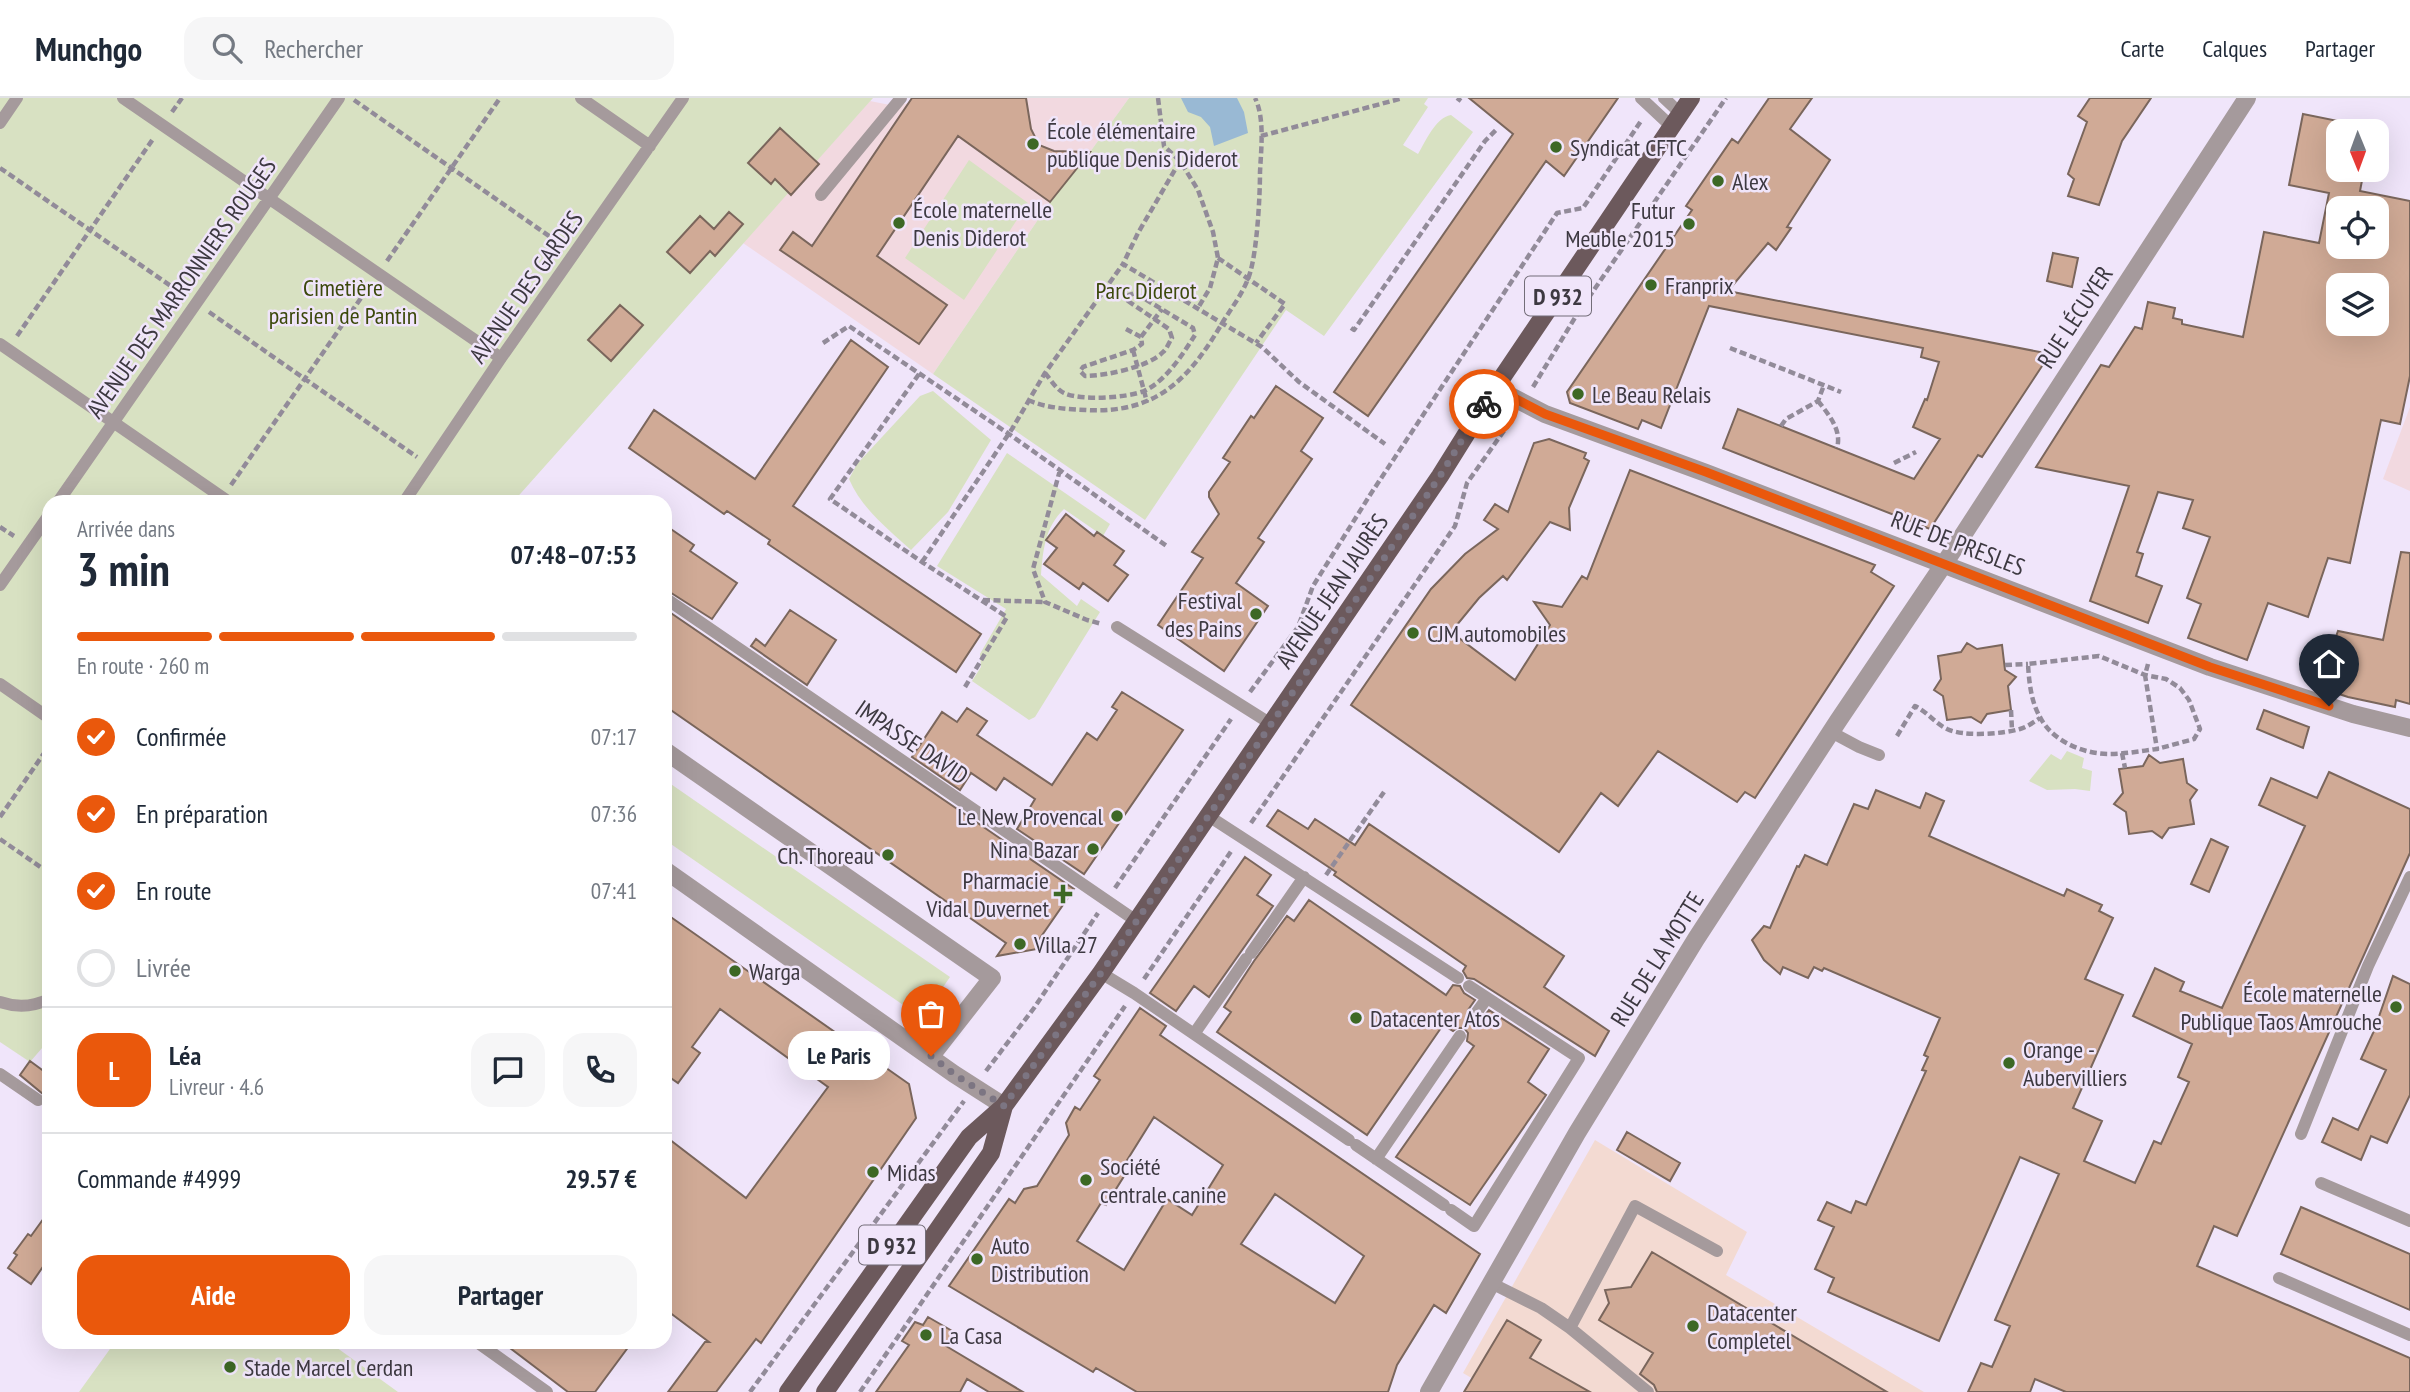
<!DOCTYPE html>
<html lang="fr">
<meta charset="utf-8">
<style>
:root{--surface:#fff;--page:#f6f6f7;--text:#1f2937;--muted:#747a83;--line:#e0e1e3;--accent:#ea580c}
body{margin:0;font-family:"PT Sans Narrow",sans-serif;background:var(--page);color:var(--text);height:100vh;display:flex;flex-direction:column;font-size:26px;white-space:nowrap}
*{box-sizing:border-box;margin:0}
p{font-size:23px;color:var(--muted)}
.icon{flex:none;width:38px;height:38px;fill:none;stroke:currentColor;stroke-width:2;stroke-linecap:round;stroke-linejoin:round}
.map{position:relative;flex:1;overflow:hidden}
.sheet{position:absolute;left:42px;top:397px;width:630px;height:854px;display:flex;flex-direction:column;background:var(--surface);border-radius:21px;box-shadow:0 7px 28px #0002}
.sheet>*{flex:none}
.needle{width:46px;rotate:179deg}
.controls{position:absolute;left:2326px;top:21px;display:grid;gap:14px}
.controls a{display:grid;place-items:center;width:63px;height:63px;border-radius:14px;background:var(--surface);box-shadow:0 7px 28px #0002;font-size:35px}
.pin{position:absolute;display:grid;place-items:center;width:60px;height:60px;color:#fff;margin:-72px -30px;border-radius:50% 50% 50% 0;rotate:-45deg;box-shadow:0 0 7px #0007}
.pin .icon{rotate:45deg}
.courier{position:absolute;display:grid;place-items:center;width:70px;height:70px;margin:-35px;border:5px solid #ea580c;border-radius:50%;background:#fff;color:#222;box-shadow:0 2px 9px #0007}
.bubble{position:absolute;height:49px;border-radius:21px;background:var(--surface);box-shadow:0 7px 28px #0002;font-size:23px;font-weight:700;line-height:49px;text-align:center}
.head em{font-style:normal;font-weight:700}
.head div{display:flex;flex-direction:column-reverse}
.head{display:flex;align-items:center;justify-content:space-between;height:119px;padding:0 35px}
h1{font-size:46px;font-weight:700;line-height:52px}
.bar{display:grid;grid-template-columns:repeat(4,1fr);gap:10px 7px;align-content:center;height:84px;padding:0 35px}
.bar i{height:9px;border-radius:5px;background:var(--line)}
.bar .current{background:var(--accent)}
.bar p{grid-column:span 4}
.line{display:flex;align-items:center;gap:18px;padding:0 35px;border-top:2px solid var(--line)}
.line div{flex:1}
.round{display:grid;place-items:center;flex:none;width:74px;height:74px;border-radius:21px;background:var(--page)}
ol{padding:0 35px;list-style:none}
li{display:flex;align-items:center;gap:21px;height:77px}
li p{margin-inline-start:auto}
li .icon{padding:7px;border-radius:50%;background:var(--accent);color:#fff;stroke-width:4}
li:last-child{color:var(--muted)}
li i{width:38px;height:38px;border:4px solid var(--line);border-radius:50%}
.primary-button{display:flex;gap:14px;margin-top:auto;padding:14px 35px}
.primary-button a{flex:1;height:80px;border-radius:21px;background:var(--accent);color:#fff;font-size:28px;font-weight:700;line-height:80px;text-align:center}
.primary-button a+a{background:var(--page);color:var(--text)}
header{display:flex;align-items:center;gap:42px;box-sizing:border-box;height:98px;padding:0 35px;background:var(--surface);border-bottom:2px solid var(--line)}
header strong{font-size:33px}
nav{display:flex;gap:38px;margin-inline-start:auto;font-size:24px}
.search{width:490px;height:63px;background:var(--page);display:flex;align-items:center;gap:18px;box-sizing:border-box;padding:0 24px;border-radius:21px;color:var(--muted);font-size:26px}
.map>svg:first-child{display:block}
.industrial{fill:#f3dad2}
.education{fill:#f2d9e0}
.green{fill:#d8e1c2}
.water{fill:#99b9d4}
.building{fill:#d0aa96;stroke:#7a665c;stroke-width:2;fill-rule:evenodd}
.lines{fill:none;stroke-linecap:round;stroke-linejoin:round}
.path{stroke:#928b99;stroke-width:4.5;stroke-dasharray:7 3.5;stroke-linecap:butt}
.service{stroke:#a59a9c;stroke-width:12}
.minor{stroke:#a59a9c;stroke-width:18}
.primary{stroke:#6c595c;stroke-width:18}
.done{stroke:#7c7582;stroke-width:7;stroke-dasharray:0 12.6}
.route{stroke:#ea580c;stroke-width:9}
.poi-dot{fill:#3d6825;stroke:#f0e5fa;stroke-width:2.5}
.labels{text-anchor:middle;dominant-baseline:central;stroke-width:5;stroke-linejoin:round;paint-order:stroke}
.shield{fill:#f0e5fa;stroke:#736d78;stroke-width:2}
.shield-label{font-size:23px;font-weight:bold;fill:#3d3941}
.poi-label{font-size:24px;fill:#3d3941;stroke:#f0e5fa;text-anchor:start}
.park-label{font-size:24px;fill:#3c490c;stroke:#f0e5fa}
.street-label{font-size:24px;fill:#3d3941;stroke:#f0e5fa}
</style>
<header>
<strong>Munchgo</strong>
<div class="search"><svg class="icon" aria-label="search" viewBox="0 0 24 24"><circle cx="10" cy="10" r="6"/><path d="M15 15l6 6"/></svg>Rechercher</div>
<nav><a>Carte</a><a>Calques</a><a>Partager</a></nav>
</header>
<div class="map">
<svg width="2410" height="1294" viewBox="0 0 2410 1294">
<rect width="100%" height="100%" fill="#f0e5fa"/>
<path class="industrial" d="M1595 1042 1747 1134 1726 1177 1924 1294H1495L1463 1275Z"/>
<path class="education" d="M913 0H1129L1090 54 1050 104 933 276 743 145 870 3 895 8 909 5Z
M2410 309V393L2383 381Z"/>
<path class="green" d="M0 0H873L513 404H49V942L30 964 0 944Z
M1129 0H1428L1424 6 1428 9 1403 47 1418 56C1426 43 1435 20 1451 17L1473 34 1324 238 1286 212 1145 422 933 276 1050 104 1090 54Z
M969 62 1028 105 964 202 905 160Z
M933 293 991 342 948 414 911 452C888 431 862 411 849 381L857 366 920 298Z
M1007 355 1110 426 1103 438 1064 411C1045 429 1043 452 1041 477L1077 508 1081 501 1100 514 1035 619 1029 622 972 583 981 569 980 556 1006 511 937 468Z
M2067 653 2084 660 2082 670 2092 673 2090 693 2075 691 2047 692 2029 683 2051 656 2061 662Z
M665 682 950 879 922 920 665 742Z
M115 1244H329L398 1294H79Z"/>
<path class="water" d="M1181 0H1237L1244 14 1248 35 1214 48 1210 29 1201 19 1188 14Z"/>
<path class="building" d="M912 0H1026L1031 31 1039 47 1054 53 1090 54 1050 104 958 38 877 158 947 207 919 246 780 152 793 134 812 148Z
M1469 0H1618L1564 78 1546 63 1368 318 1334 294 1513 36Z
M1769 0H1812L1790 31 1830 62 1787 129 1791 130 1776 152 1768 145 1728 193 2050 256 1982 359 1978 357 1930 431 1723 350 1738 311 1914 381 1940 341 1913 329 1925 301 1927 302 1939 264 1921 259 1923 250 1709 208 1661 330 1642 322 1638 331 1570 305 1567 294 1692 112 1686 108 1732 41 1738 45Z
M2090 0H2151L2122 43 2099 107 2068 98 2074 81 2068 76 2087 24 2078 18Z
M2303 16 2338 23V72H2364L2360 93 2410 103V278L2400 326 2381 322 2350 465 2328 460 2308 519 2268 505 2247 562 2188 540 2201 506 2187 500 2210 439 2183 430 2193 402 2158 394 2137 454 2143 456 2136 478 2162 488 2148 525 2090 503 2129 388 2036 369 2101 267 2109 269 2135 229 2142 231 2148 204 2175 210 2173 220 2182 222V226L2243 239 2264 134 2319 145 2329 95 2289 87ZM2338 110H2376V149H2338ZM2338 187H2376V226H2338Z
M780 30 819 66 791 97 775 81 771 86 748 65Z
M729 114 743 126 715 158 710 153 690 175 667 154 700 118 714 131Z
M2053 155 2078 160 2072 189 2047 183Z
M620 207 643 227 611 263 588 242Z
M851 242 888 269 793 408 981 536 956 574 768 446 770 442 727 413 724 416 629 350 654 312 755 381Z
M1276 288 1323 320 1301 353 1312 361 1258 440 1264 444 1236 485 1268 508 1224 573 1158 527 1203 460 1192 454 1219 416 1209 399V394L1230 364 1223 360 1251 318 1254 320Z
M1549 341 1586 355 1584 360 1589 363 1569 410 1570 432 1550 424 1507 482 1503 478 1479 500 1451 534 1515 582 1550 527 1534 504 1562 509 1582 478 1587 481 1630 372 1875 467 1871 474 1894 488 1755 700 1745 694 1737 704 1658 653 1618 708 1601 695 1559 754 1351 607 1431 491 1465 456 1498 431 1484 422 1495 406 1508 414 1534 345Z
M1066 416 1094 438 1097 434 1124 453 1114 467 1128 477 1108 503 1083 485 1079 491 1044 466 1057 450 1046 442Z
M665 427 694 447 690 453 737 485 712 521 665 491Z
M2401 454 2410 455V606L2396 602 2395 609 2348 599 2333 594 2335 587 2321 582 2338 533 2383 542Z
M665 511 1074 791 1036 846 1037 851 997 858 1006 845 665 608Z
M790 512 836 542 807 587 751 548 756 541 765 548Z
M1967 545 1977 551 2002 547 2005 572 2016 579 2008 588 2011 612 1987 616 1981 625 1971 619 1947 622 1943 598 1934 592 1941 581 1938 558 1961 554Z
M1122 594 1183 632 1084 776 1017 731 1035 701 1004 680 996 692 971 675 960 692 912 659 942 614 957 624 967 610 987 623 977 637 1052 687 1087 635 1097 642 1117 612 1112 609Z
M2264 612 2309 629 2303 650 2257 631Z
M2149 657 2160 665 2183 661 2187 685 2197 692 2190 702 2194 726 2169 730 2162 740 2152 733 2129 736 2126 714 2114 706 2123 695 2119 671 2143 668Z
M2329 674 2410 711V755L2237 1138 2214 1128 2197 1168 2410 1260V1294H2066L2035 1281 2030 1294H1968L1981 1265 1992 1269 2010 1228 1995 1222 2059 1076 2020 1059 1939 1243 1828 1194 1834 1180 1815 1171 1834 1129 1818 1122 1827 1104 1851 1115 1856 1103 1866 1107 1926 973 1922 972 1928 959 1924 957 1940 920 1824 870 1822 873 1814 869 1808 880 1783 869 1780 876 1764 862 1752 842 1764 828 1770 830 1797 768 1799 769 1805 757 1827 767 1854 706 1868 711 1876 692 1920 710 1926 695 1944 703 1929 738 2064 798 2067 791 2102 807 2099 813 2113 820 2085 881 2123 897 2073 1010 2102 1023 2084 1063 2135 1085 2154 1043 2161 1046 2189 984 2178 979 2192 946 2133 918 2155 870 2184 884 2180 893 2222 910 2305 728 2259 707 2271 680 2317 700Z
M1278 712 1308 731 1315 721 1355 747 1369 726 1564 858 1544 889 1609 933 1595 958 1474 881 1467 880 1463 873 1466 868 1334 777 1336 774 1267 728Z
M2211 741 2228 749 2209 794 2191 786Z
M1245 759 1271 777 1257 797 1273 808 1209 899 1194 888 1176 913 1150 895Z
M1309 802 1446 897 1453 887 1460 888 1464 895 1475 902 1468 912 1473 921 1481 922 1489 912 1549 951 1528 984 1546 997 1470 1107 1396 1059 1474 948 1467 943 1468 935 1464 930H1457L1453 933 1443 927 1367 1037 1217 934 1231 914 1224 909 1254 863 1287 818 1294 823Z
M665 815 909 986 916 1020 761 1245 756 1241 716 1294H668L705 1244H709L665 1211V1038L746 1100 828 989 720 911 692 949 700 955 678 985 665 976Z
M2393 878 2410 886V997L2387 1045 2371 1038 2361 1062 2322 1044 2333 1020 2358 1032 2386 972 2361 961 2374 933Z
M1140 910 1166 928 1160 937 1480 1156 1446 1215 1434 1207 1397 1267 1388 1294H1137L1096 1270 1093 1274 949 1188 1009 1101 1015 1105 1024 1091 1037 1088 1069 1037 1066 1025 1075 1009 1080 1012 1100 982 1094 978ZM1154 1019 1223 1067 1192 1117 1167 1101 1124 1172 1077 1143 1101 1105 1106 1107 1126 1075 1121 1072ZM1275 1096 1364 1158 1335 1205 1241 1146Z
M30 963 49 977V1001L20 977Z
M1627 1034 1680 1065 1670 1083 1617 1052Z
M2301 1109 2410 1156V1212L2281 1156Z
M49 1113V1160L31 1186 8 1170 17 1157 14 1155 28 1136 31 1138Z
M1652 1154 1810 1248 1887 1294H1657L1654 1287 1640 1276 1653 1255 1599 1222 1609 1205 1605 1192 1631 1189Z
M928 1219 954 1234 946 1248 1023 1294H989L967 1281 960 1294H876L909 1247 902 1243 915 1224 923 1227Z
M1507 1222 1541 1242 1530 1260 1590 1294H1464Z
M502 1244H632L595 1294H568Z"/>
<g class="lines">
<path class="path" d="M1158 0 1164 48 1180 63 1198 92 1213 134 1218 160 1210 190 1198 210
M1457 0 1461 3
M354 2 562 147
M172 14 182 0
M1261 38 1403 0
M1180 63 1138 135 1123 166 1262 249 1299 284 1385 346
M0 70 184 197
M1218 160 1285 206 1256 245
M387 163 500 0
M209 214 417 359
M1351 230 1354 232 1485 43 1496 32
M17 238 153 41
M1141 239 1162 211
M823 245 849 228 1009 336 1168 449
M1730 250 1841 294
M1133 252 1147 304
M1045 275C1051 282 1056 291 1064 295 1081 303 1126 300 1144 293 1165 284 1183 256 1195 237L1193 230 1135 195 1129 197 1128 203 1169 231 1172 240C1169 244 1167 251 1163 254 1149 269 1105 278 1085 278L1080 273 1083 269 1133 252 1142 246 1141 239 1126 231
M919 276 830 401 922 464 1007 519 965 589
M1533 289 1576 218 1726 0
M1028 302C1046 310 1067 311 1086 312 1158 316 1190 280 1224 222 1233 208 1245 192 1250 175 1257 152 1260 100 1260 74 1261 52 1265 20 1255 0
M1818 303C1829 317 1842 332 1837 350
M1781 328 1786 321 1818 303 1824 287
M1894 365 1916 354
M1060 372 1033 471 1045 504 1087 522 1102 526
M231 387 370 187
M0 429 14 438
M922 464 1012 331 1045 275 1123 166
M983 502 1045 504
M2148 566 2145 577 2157 651C2141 653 2125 656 2109 656 2083 656 2052 643 2040 619 2031 604 2029 583 2028 566L2099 558 2145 577 2166 581 2180 590 2189 602 2200 631 2194 641 2157 651
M2005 567 2028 566
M1250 594 1298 529 1313 488 1370 397 1557 115 1583 110 1641 23
M2011 612 2012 632
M1897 638 1915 608C1927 614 1935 625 1947 631 1964 639 2002 636 2020 631 2027 629 2034 624 2040 620
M2122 655 2125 670
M0 719 49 648
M1251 725 1455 428 1467 385 1513 320
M0 741 49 775
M1326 777 1384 694
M1115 790 1231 621
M1144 881 1232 752
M986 973 1034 910 1098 815
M750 1294 964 1003
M860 1294 1125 908"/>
<path class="service" d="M123 0 501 260
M581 0 650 48
M1641 0 1672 29
M1664 0 1681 16
M0 25 17 0
M821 97 901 0
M0 246 229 404
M58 404 339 0
M404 404 501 260 683 0
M0 487 49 417
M665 500 1135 822
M1117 529 1271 626
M0 586 49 620
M1831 634 1859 649 1879 657
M1207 717 1458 880
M1251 855 1304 779
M1101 875 1134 895 1349 1042
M0 904C17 910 33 909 49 901
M1477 914 1487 900
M1194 936 1246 861
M0 976 38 1002
M2301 1036 2368 868 2410 779
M1356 1047 1444 1107
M1376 1061 1460 938
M2321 1085 2410 1123
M1451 1112 1474 1128 1579 960 1469 888
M2279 1180 2410 1237
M1491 1185 1541 1210 1570 1230 1648 1294
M1570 1230 1635 1108 1717 1153
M477 1244 547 1294"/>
<path class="minor" d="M1495 290 1545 316 1706 375 2210 569 2353 616 2410 630
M665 653 992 880 931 958
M665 772 954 976 1004 1008
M1429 1294 1577 1035 1696 841 1838 623 1950 457 2247 0"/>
<path class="primary" d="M788 1294 969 1039 1004 1008 1101 875 1440 378 1495 290 1691 0
M825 1294 991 1055 1004 1008"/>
</g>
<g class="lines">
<path class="done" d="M931 958 954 976 1004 1008 1101 875 1259 644 1440 378 1484 306"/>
<path class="route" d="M1484 306 1495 290 1545 316 1706 374 2210 569 2329 608"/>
</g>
<g class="poi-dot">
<circle cx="1033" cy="46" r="7"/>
<circle cx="1556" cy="49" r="7"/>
<circle cx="1718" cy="83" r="7"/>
<circle cx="899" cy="125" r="7"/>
<circle cx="1689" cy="126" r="7"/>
<circle cx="1651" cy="187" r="7"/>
<circle cx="1578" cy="296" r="7"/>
<circle cx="1256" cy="516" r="7"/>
<circle cx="1413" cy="535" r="7"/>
<circle cx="1117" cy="718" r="7"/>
<circle cx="1093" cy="751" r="7"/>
<circle cx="888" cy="757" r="7"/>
<path d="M1059.5 785.5h7v7h7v7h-7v7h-7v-7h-7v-7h7z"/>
<circle cx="1020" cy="846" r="7"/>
<circle cx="735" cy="873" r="7"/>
<circle cx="2396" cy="909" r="7"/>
<circle cx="1356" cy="920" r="7"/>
<circle cx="2009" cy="965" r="7"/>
<circle cx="873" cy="1074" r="7"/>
<circle cx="1086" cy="1082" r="7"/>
<circle cx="977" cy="1161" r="7"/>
<circle cx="1693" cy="1228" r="7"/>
<circle cx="926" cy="1237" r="7"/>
<circle cx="230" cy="1269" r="7"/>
</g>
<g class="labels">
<g class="shield">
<rect x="1525" y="178.5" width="66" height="39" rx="5"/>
<rect x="859" y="1127.5" width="66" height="39" rx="5"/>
</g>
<g class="shield-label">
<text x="1558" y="198">D 932</text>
<text x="892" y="1147">D 932</text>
</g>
<g class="poi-label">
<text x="1047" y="32">École élémentaire<tspan x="1047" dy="28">publique Denis Diderot</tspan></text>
<text x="1570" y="49">Syndicat CFTC</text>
<text x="1732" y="83">Alex</text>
<text x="913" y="111">École maternelle<tspan x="913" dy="28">Denis Diderot</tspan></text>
<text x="1675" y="112" text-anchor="end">Futur<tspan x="1675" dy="28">Meuble 2015</tspan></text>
<text x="1665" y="187">Franprix</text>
<text x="1592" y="296">Le Beau Relais</text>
<text x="1242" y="502" text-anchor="end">Festival<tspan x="1242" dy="28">des Pains</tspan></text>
<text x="1427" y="535">CJM automobiles</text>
<text x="1103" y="718" text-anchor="end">Le New Provencal</text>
<text x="1079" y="751" text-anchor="end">Nina Bazar</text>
<text x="874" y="757" text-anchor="end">Ch. Thoreau</text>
<text x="1049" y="782" text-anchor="end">Pharmacie<tspan x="1049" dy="28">Vidal Duvernet</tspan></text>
<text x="1034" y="846">Villa 27</text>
<text x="749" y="873">Warga</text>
<text x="2382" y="895" text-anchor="end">École maternelle<tspan x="2382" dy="28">Publique Taos Amrouche</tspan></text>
<text x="1370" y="920">Datacenter Atos</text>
<text x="2023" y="951">Orange -<tspan x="2023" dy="28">Aubervilliers</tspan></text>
<text x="1100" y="1068">Société<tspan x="1100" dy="28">centrale canine</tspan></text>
<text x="887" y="1074">Midas</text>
<text x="991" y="1147">Auto<tspan x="991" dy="28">Distribution</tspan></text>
<text x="1707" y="1214">Datacenter<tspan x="1707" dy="28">Completel</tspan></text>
<text x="940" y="1237">La Casa</text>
<text x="244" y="1269">Stade Marcel Cerdan</text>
</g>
<g class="park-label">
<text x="343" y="189">Cimetière<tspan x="343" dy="28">parisien de Pantin</tspan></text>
<text x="1146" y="192">Parc Diderot</text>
</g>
<g class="street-label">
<text transform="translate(526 189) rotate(-55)">AVENUE DES GARDES</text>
<text transform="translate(181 190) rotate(-55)">AVENUE DES MARRONNIERS ROUGES</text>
<text transform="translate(2075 219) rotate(-57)">RUE LÉCUYER</text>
<text transform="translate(1958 445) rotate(21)">RUE DE PRESLES</text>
<text transform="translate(1332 493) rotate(-56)">AVENUE JEAN JAURÈS</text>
<text transform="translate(912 644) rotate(34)">IMPASSE DAVID</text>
<text transform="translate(1657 861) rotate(-58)">RUE DE LA MOTTE</text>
</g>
</g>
</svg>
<div class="controls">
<a><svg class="needle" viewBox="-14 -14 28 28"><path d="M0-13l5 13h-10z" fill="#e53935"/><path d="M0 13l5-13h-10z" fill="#747a83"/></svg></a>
<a><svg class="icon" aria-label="locate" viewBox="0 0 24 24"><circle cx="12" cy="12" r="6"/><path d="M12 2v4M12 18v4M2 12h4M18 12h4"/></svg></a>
<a><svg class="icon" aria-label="layers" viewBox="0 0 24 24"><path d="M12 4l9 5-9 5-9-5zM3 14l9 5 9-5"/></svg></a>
</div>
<div class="pin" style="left:931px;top:958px;background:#ea580c"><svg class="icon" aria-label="bag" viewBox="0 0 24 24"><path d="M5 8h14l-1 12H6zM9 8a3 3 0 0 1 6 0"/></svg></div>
<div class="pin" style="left:2329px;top:608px;background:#1f2937"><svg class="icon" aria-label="home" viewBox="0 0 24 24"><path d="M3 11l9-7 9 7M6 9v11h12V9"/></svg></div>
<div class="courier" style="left:1484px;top:306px"><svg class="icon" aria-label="bike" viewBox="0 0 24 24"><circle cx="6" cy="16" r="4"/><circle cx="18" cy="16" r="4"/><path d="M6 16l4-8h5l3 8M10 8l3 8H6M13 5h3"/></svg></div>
<div class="bubble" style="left:788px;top:933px;width:102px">Le Paris</div>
<section class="sheet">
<div class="head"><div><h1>3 min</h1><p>Arrivée dans</p></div><em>07:48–07:53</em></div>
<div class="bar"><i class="current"></i><i class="current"></i><i class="current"></i><i></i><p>En route · 260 m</p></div>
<ol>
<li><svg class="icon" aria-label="check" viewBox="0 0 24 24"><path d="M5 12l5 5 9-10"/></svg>Confirmée<p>07:17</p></li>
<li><svg class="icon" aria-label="check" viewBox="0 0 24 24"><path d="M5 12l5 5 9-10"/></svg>En préparation<p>07:36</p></li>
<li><svg class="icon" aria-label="check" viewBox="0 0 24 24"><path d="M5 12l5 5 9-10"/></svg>En route<p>07:41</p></li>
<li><i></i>Livrée</li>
</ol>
<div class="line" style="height:126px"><b class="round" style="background:var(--accent);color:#fff">L</b><div><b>Léa</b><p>Livreur · 4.6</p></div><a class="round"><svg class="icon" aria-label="chat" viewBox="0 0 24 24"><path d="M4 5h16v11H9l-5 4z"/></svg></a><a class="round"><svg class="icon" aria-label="phone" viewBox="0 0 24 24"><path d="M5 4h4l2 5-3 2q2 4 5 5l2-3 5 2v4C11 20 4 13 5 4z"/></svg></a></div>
<div class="line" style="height:91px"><div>Commande #4999</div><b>29.57 €</b></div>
<div class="primary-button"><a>Aide</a><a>Partager</a></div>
</section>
</div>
